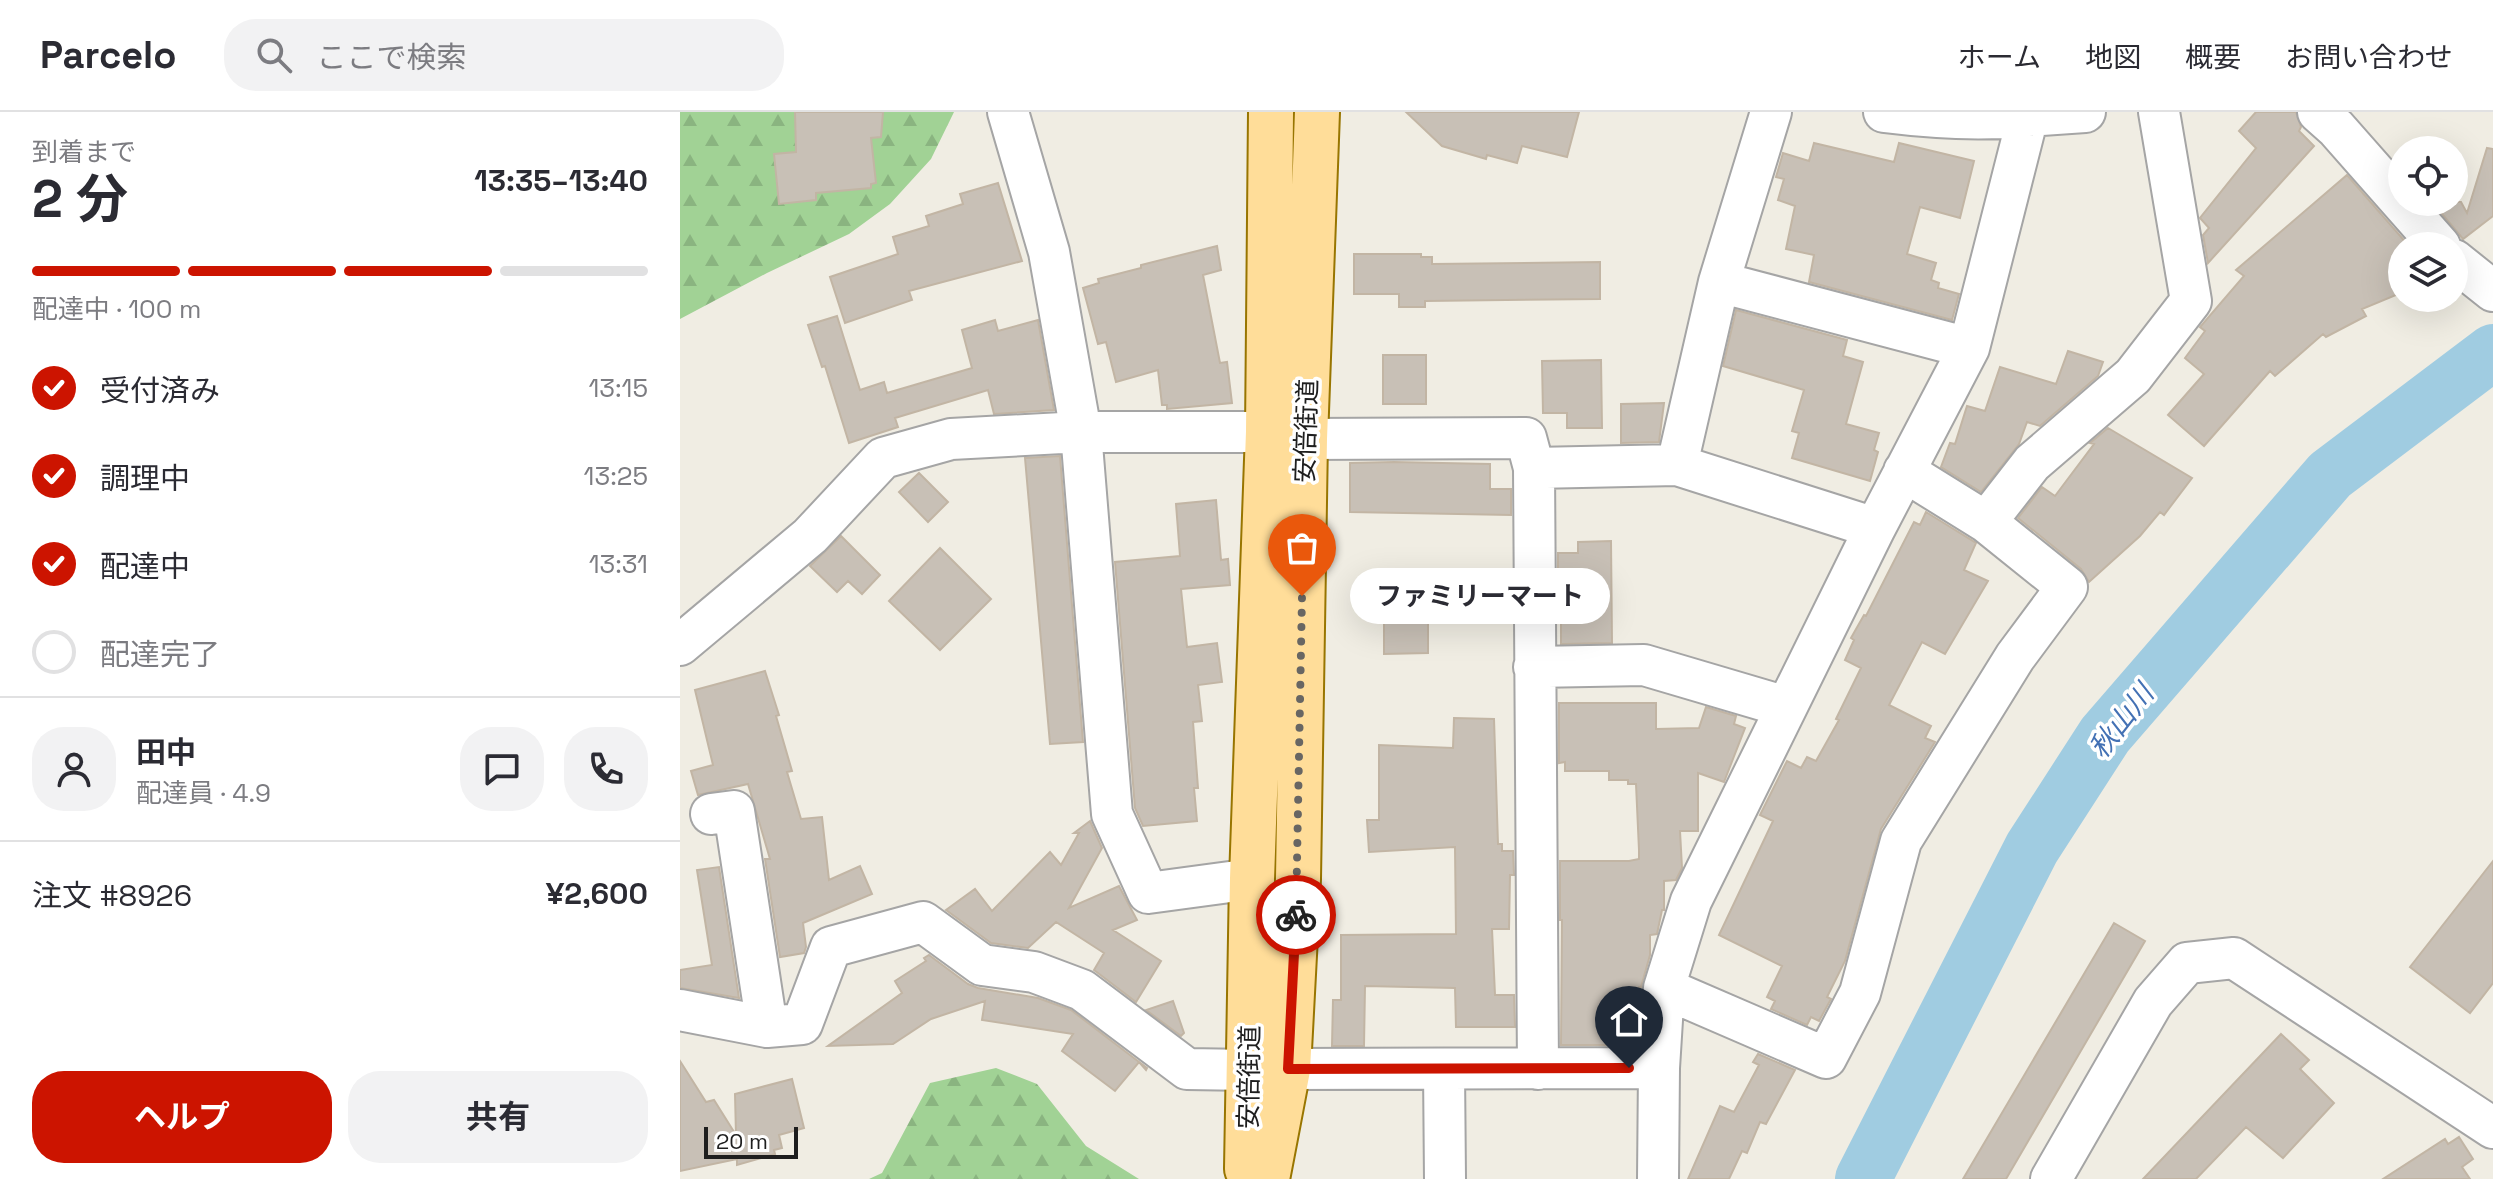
<!DOCTYPE html>
<html lang="ja">
<meta charset="utf-8">
<style>
:root{--surface:#fff;--page:#f2f2f3;--text:#2b2b33;--muted:#7c7c81;--line:#e1e1e2;--accent:#cc1400}
body{margin:0;font-family:"Space Grotesk","Noto Sans JP",sans-serif;background:var(--page);color:var(--text);height:100vh;display:flex;flex-direction:column;font-size:30px;white-space:nowrap}
*{box-sizing:border-box;margin:0}
p{font-size:26px;color:var(--muted)}
.icon{flex:none;width:44px;height:44px;fill:none;stroke:currentColor;stroke-width:2;stroke-linecap:round;stroke-linejoin:round}
.map{position:relative;flex:1;overflow:hidden}
.panel{display:flex;flex-direction:column;background:var(--surface);width:680px}
.panel>*{flex:none}
.tools{position:absolute;left:1708px;top:24px;display:grid;gap:16px}
.tools a{display:grid;place-items:center;width:80px;height:80px;border-radius:50%;background:var(--surface);box-shadow:0 8px 32px #0002;font-size:40px}
.scale{position:absolute;left:24px;bottom:20px;width:94px;box-sizing:border-box;padding-left:8px;border:4px solid #1e1e1e;border-top:0;font-size:22px;line-height:28px;white-space:nowrap;color:#1e1e1e;-webkit-text-stroke:6px #fff;paint-order:stroke}
.pin{position:absolute;display:grid;place-items:center;width:68px;height:68px;color:#fff;margin:-82px -34px;border-radius:50% 50% 50% 0;rotate:-45deg;box-shadow:0 0 8px #0007}
.pin .icon{rotate:45deg}
.courier{position:absolute;display:grid;place-items:center;width:80px;height:80px;margin:-40px;border:6px solid #cc1400;border-radius:50%;background:#fff;color:#222;box-shadow:0 2px 10px #0007}
.bubble{position:absolute;height:56px;border-radius:28px;background:var(--surface);box-shadow:0 8px 32px #0002;font-size:26px;font-weight:700;line-height:56px;text-align:center}
.overview em{font-style:normal;font-weight:700}
.overview div{display:flex;flex-direction:column-reverse}
.overview{display:flex;align-items:center;justify-content:space-between;height:136px;padding:0 32px}
h1{font-size:52px;font-weight:700;line-height:60px}
.bar{display:grid;grid-template-columns:repeat(4,1fr);gap:12px 8px;align-content:center;height:96px;padding:0 32px}
.bar i{height:10px;border-radius:6px;background:var(--line)}
.bar .on{background:var(--accent)}
.bar p{grid-column:span 4}
.line{display:flex;align-items:center;gap:20px;padding:0 32px;border-top:2px solid var(--line)}
.line div{flex:1}
.round{display:grid;place-items:center;flex:none;width:84px;height:84px;border-radius:32px;background:var(--page)}
ol{padding:0 32px;list-style:none}
li{display:flex;align-items:center;gap:24px;height:88px}
li p{margin-inline-start:auto}
li .icon{padding:8px;border-radius:50%;background:var(--accent);color:#fff;stroke-width:4}
li:last-child{color:var(--muted)}
li i{width:44px;height:44px;border:4px solid var(--line);border-radius:50%}
.primary-button{display:flex;gap:16px;margin-top:auto;padding:16px 32px}
.primary-button a{flex:1;height:92px;border-radius:32px;background:var(--accent);color:#fff;font-size:32px;font-weight:700;line-height:92px;text-align:center}
.primary-button a+a{background:var(--page);color:var(--text)}
header{display:flex;align-items:center;gap:48px;box-sizing:border-box;height:112px;padding:0 40px;background:var(--surface);border-bottom:2px solid var(--line)}
header strong{font-size:38px}
nav{display:flex;gap:44px;margin-inline-start:auto;font-size:28px}
.search{width:560px;height:72px;background:var(--page);display:flex;align-items:center;gap:20px;box-sizing:border-box;padding:0 28px;border-radius:32px;color:var(--muted);font-size:30px}
main{display:flex;flex:1;min-height:0}
.map>svg:first-child{display:block}
.forest{fill:url(#forest-firs)}
.lines{fill:none;stroke-linecap:round;stroke-linejoin:round}
.river{stroke:#a0cce1;stroke-width:56}
.building{fill:#c8c0b6;stroke:#c2b5a4;stroke-width:2}
.minor-casing{stroke:#a5a5a5;stroke-width:44}
.major-casing{stroke:#987500;stroke-width:48}
.minor{stroke:#fff;stroke-width:40}
.major{stroke:#fd9;stroke-width:44}
.done{stroke:#686663;stroke-width:8;stroke-dasharray:0 14.4}
.route{stroke:#cc1400;stroke-width:10}
.labels{text-anchor:middle;dominant-baseline:central;stroke-width:7;stroke-linejoin:round;paint-order:stroke}
.street-label{font-size:26px;fill:#1e1e1e;stroke:#fff}
.water-label{font-size:28px;font-style:italic;fill:#4371b4;stroke:#fff}
</style>
<header>
<strong>Parcelo</strong>
<div class="search"><svg class="icon" aria-label="search" viewBox="0 0 24 24"><circle cx="10" cy="10" r="6"/><path d="M15 15l6 6"/></svg>ここで検索</div>
<nav><a>ホーム</a><a>地図</a><a>概要</a><a>お問い合わせ</a></nav>
</header>
<main>
<section class="panel">
<div class="overview"><div><h1>2 分</h1><p>到着まで</p></div><em>13:35–13:40</em></div>
<div class="bar"><i class="on"></i><i class="on"></i><i class="on"></i><i></i><p>配達中 · 100 m</p></div>
<ol>
<li><svg class="icon" aria-label="check" viewBox="0 0 24 24"><path d="M5 12l5 5 9-10"/></svg>受付済み<p>13:15</p></li>
<li><svg class="icon" aria-label="check" viewBox="0 0 24 24"><path d="M5 12l5 5 9-10"/></svg>調理中<p>13:25</p></li>
<li><svg class="icon" aria-label="check" viewBox="0 0 24 24"><path d="M5 12l5 5 9-10"/></svg>配達中<p>13:31</p></li>
<li><i></i>配達完了</li>
</ol>
<div class="line" style="height:144px"><a class="round"><svg class="icon" aria-label="person" viewBox="0 0 24 24"><circle cx="12" cy="8" r="4"/><path d="M4 21q1-7 8-7t8 7"/></svg></a><div><b>田中</b><p>配達員 · 4.9</p></div><a class="round"><svg class="icon" aria-label="chat" viewBox="0 0 24 24"><path d="M4 5h16v11H9l-5 4z"/></svg></a><a class="round"><svg class="icon" aria-label="phone" viewBox="0 0 24 24"><path d="M5 4h4l2 5-3 2q2 4 5 5l2-3 5 2v4C11 20 4 13 5 4z"/></svg></a></div>
<div class="line" style="height:104px"><div>注文 #8926</div><b>¥2,600</b></div>
<div class="primary-button"><a>ヘルプ</a><a>共有</a></div>
</section>
<div class="map">
<svg width="1813" height="1067" viewBox="0 0 1813 1067">
<defs>
<pattern id="forest-firs" width="22" height="20" patternUnits="userSpaceOnUse" patternTransform="scale(2)"><rect width="22" height="20" fill="#a1d295"/><path d="M5 1l3.5 6h-7zM16 11l3.5 6h-7z" fill="#8ab480"/></pattern>
</defs>
<rect width="100%" height="100%" fill="#f0ede3"/>
<path class="forest" d="M0 0H274L251 47 210 92 169 122 87 161 0 207Z
M316 956 357 972 406 1034 459 1067H189L202 1061 250 971Z"/>
<g class="lines">
<path class="river" d="M1183 1067 1352 736 1425 623 1650 363 1813 240"/>
</g>
<path class="building" d="M115 0H203L201 25 191 26 196 71 191 72V76L136 81V88L99 92 94 42 116 40Z
M726 0H899L887 45 842 34 837 51 807 43 806 47 762 34Z
M1576 0H1616L1621 15 1619 19 1634 34 1528 151 1523 123 1529 116 1520 106 1576 36 1559 19Z
M1134 31 1214 50 1219 31 1294 49 1280 106 1240 95 1227 142 1256 151 1251 168 1259 171 1258 176 1279 182 1272 208 1129 170 1134 143 1106 137 1115 94 1098 88 1104 67 1096 65 1103 41 1129 49Z
M1807 36 1813 37V104L1783 127 1752 90H1781L1787 101Z
M1667 63 1729 134H1722V174L1714 178 1716 183 1682 197 1686 204 1646 225 1643 222 1595 264 1590 259 1524 334 1488 303 1524 262 1505 246 1525 219 1520 215 1564 164 1556 158Z
M318 71 342 149 229 179 232 188 165 211 150 165 218 142 213 125 249 114 246 104 283 92 280 82Z
M537 134 541 158 523 163 540 251 547 250 552 291 487 297V293H482L478 258 436 270 426 230 418 232 403 176 419 171 418 167 461 156V153Z
M674 142H741V145H752V152L920 150V187L745 189V195H719V182H674Z
M1056 198 1167 228 1163 244 1183 250 1166 312 1199 321 1194 338 1198 340 1190 369 1112 346 1119 321 1112 319 1124 278 1043 254Z
M157 204 180 278 204 270 207 281 292 256 282 218 315 208 318 219 358 208 374 298 314 302 308 278 215 306 218 315 169 331 145 254 142 255 128 213Z
M1388 239 1423 250 1418 264 1360 314 1347 310 1339 332 1301 380 1261 355 1270 331 1275 332 1287 294 1305 299 1320 255 1376 272Z
M703 243H746V292H703Z
M921 248 922 316H887V301H863L862 249Z
M984 291 979 330 941 331V292Z
M1428 316 1512 366 1484 403 1480 400 1460 424 1409 470 1401 457 1338 406 1362 375 1375 384 1414 332 1410 331Z
M380 344 403 630 370 632 345 346Z
M714 350 810 352V377H831V403L670 400V351Z
M239 361 268 390 248 410 219 380Z
M536 388 541 448 548 447 550 473 501 477 507 535 537 531 542 570 518 573 522 609 513 610 518 676H514L517 709 463 714 455 696 435 450 500 444 496 392Z
M1246 400 1296 431 1284 458 1308 469 1265 542 1242 530 1209 593 1251 614 1245 626 1255 630 1201 717 1165 849 1147 885 1151 887 1139 909 1131 905 1127 913 1091 897 1095 889 1087 885 1102 854 1039 823 1093 709 1080 703 1107 649 1121 656 1127 645 1136 649 1159 608 1156 607 1181 556 1165 548 1174 528 1171 526 1184 503 1186 504 1234 410 1240 413Z
M161 424 200 463 182 482 168 469 157 480 130 454Z
M931 429 932 531 881 532V503H878V441H898V430Z
M260 436 311 487 260 538 209 489Z
M704 466H748V541L704 542Z
M85 559 99 603 96 604 112 659 107 660 121 707 142 705 149 768 180 754 192 782 123 811 126 835 124 841 100 845 85 747H90L68 672 18 683 11 659 33 653 15 578Z
M879 591H976V617L1019 616 1026 595 1056 604 1054 612 1065 616 1044 670 1018 661V719H1000L1002 756 996 768 984 769V798H982L977 822 970 823V843L961 875H959L957 933H881L882 808H880V749H949L959 747V738L956 672H948V668H929V659H885V650L879 651Z
M774 606 814 607 818 732H822V739H833L834 763H830L829 817H812L815 883H834L835 915H776L775 876 685 874 684 934H652L653 888H661V823L776 822 775 735 689 740 687 708H699V633L773 636Z
M410 709 422 736 389 796 439 774 457 808 433 818 481 849 456 890 414 858 424 841 376 810 348 836 311 831 266 798 295 777 312 799 370 740 381 753 399 721H394Z
M1813 749V871L1790 901 1730 855Z
M39 755 59 886 0 876V858L32 853 17 758Z
M1434 811 1465 829 1326 1067H1283Z
M249 843 288 872 298 876 358 886 391 898 467 956 466 958 459 950 435 979 382 939 393 922 302 908 305 889 251 907 213 932 148 934 222 881 215 869 246 849 244 846Z
M493 889 504 921 501 924 466 898Z
M1601 922 1629 948 1620 957 1654 991 1603 1046 1566 1015 1516 1067H1463Z
M1078 942 1115 958 1086 1012 1080 1010 1067 1041 1062 1039 1049 1067H1008L1040 994 1054 1000 1079 953 1073 950Z
M0 949 26 990 34 988 56 1023 55 982 112 967 124 1016 99 1023 102 1036 94 1038 95 1042 57 1053V1047L0 1059Z
M1779 1025 1793 1047 1782 1055 1790 1067H1703L1765 1027 1768 1032Z"/>
<g class="lines">
<g class="minor-casing">
<path id="minor" d="M328 0 369 140 401 320 432 702 468 781 572 767
M1204 0C1252 6 1300 9 1348 4L1349 0
M1638 0 1656 16 1760 134
M1774 148 1813 179
M1039 170 1289 236
M997 353 1039 170 1091 0
M1224 359 1306 410 1352 351 1453 264 1511 189 1479 0
M1195 416 1289 236 1348 4 1405 0
M0 533 130 424 203 346 271 327 401 320H588L625 327 846 326 854 356
M854 555 964 553 1106 595
M31 702 54 699 87 915
M984 876 1146 946 1180 881 1221 729 1335 545 1387 475 1306 410
M0 898 87 915 122 912 151 835 243 810 302 853 354 860 402 878 507 957 570 958
M608 957 979 956
M764 957 765 1067
M858 957 854 356 997 353 1195 416 1011 789 984 876 979 956 978 1067
M1371 1067 1473 890 1507 851 1554 846 1813 1016"/>
</g>
<g class="major-casing">
<path id="major" d="M567 1057 572 767 588 320 591 0
M587 1067 608 957 618 767 625 327 637 0"/>
</g>
<use href="#minor" class="minor"/>
<use href="#major" class="major"/>
</g>
<g class="lines">
<path class="done" d="M616 803 622 484"/>
<path class="route" d="M616 803 608 957 949 956"/>
</g>
<g class="labels">
<g class="street-label">
<text transform="translate(626 319) rotate(-88)">安倍街道</text>
<text transform="translate(569 965) rotate(-89)">安倍街道</text>
</g>
<g class="water-label">
<text transform="translate(1441 609) rotate(-52)">秋山川</text>
</g>
</g>
</svg>
<div class="tools">
<a><svg class="icon" aria-label="locate" viewBox="0 0 24 24"><circle cx="12" cy="12" r="6"/><path d="M12 2v4M12 18v4M2 12h4M18 12h4"/></svg></a>
<a><svg class="icon" aria-label="layers" viewBox="0 0 24 24"><path d="M12 4l9 5-9 5-9-5zM3 14l9 5 9-5"/></svg></a>
</div>
<div class="scale">20 m</div>
<div class="pin" style="left:622px;top:484px;background:#ea580c"><svg class="icon" aria-label="bag" viewBox="0 0 24 24"><path d="M5 8h14l-1 12H6zM9 8a3 3 0 0 1 6 0"/></svg></div>
<div class="pin" style="left:949px;top:956px;background:#1f2937"><svg class="icon" aria-label="home" viewBox="0 0 24 24"><path d="M3 11l9-7 9 7M6 9v11h12V9"/></svg></div>
<div class="courier" style="left:616px;top:803px"><svg class="icon" aria-label="bike" viewBox="0 0 24 24"><circle cx="6" cy="16" r="4"/><circle cx="18" cy="16" r="4"/><path d="M6 16l4-8h5l3 8M10 8l3 8H6M13 5h3"/></svg></div>
<div class="bubble" style="left:670px;top:456px;width:260px">ファミリーマート</div>
</div>
</main>
